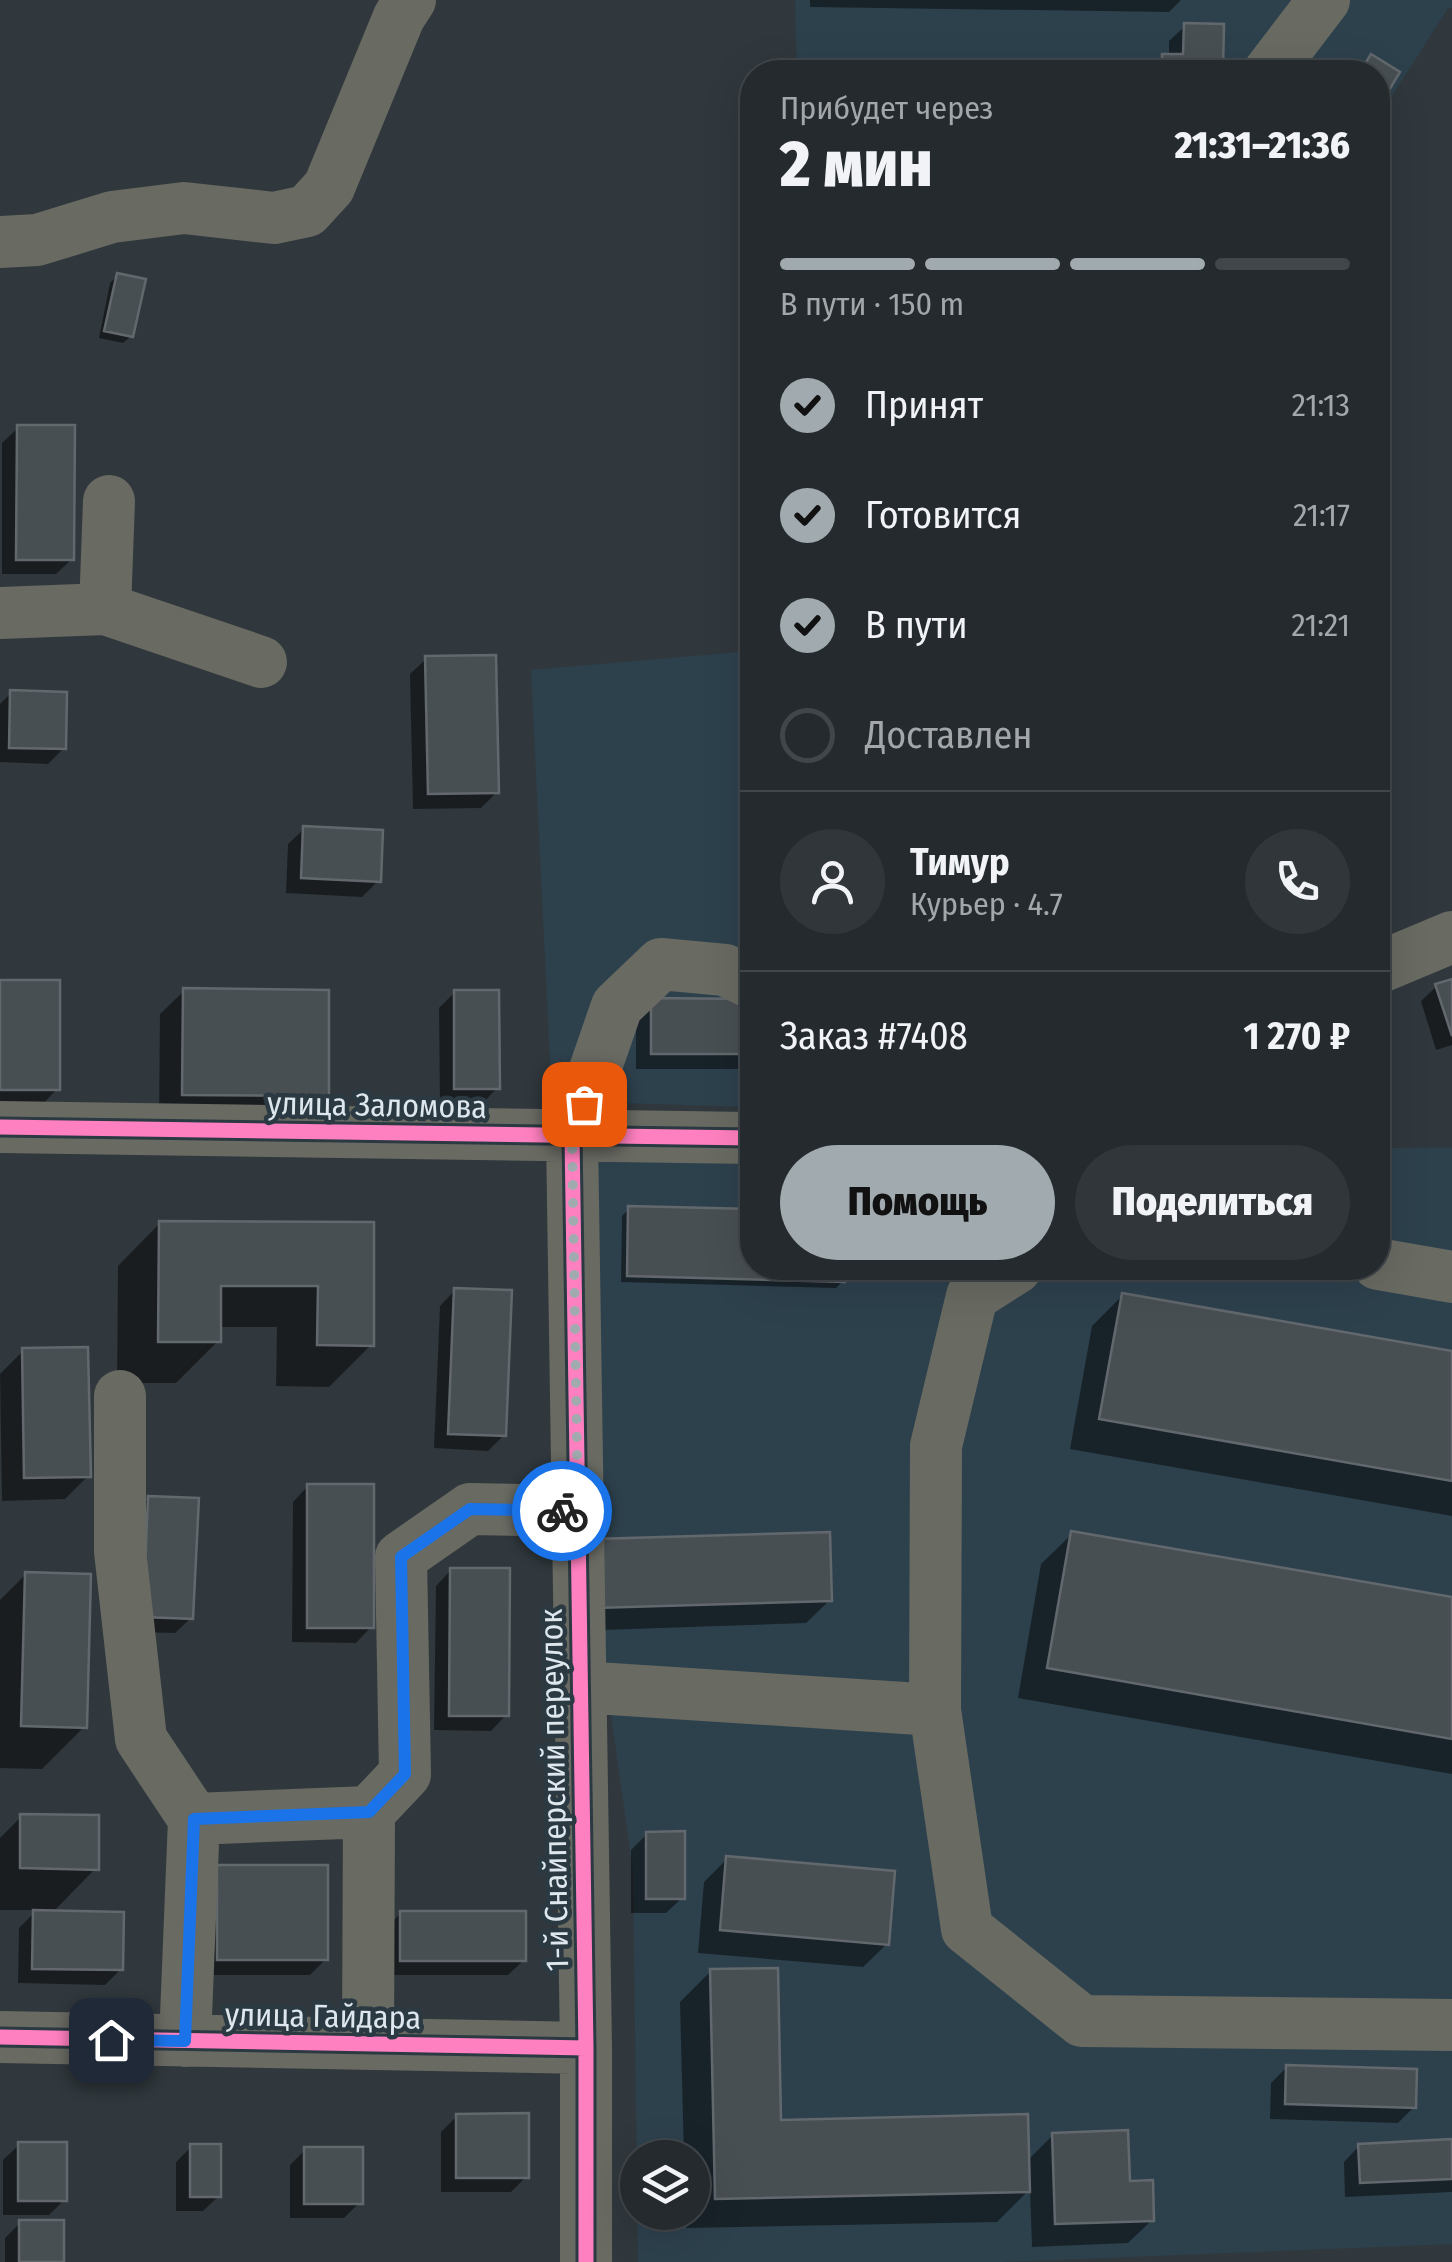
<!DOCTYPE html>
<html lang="ru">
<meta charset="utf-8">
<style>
:root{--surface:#242a2e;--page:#30363a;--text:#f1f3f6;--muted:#a3a7aa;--line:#41464a;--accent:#a1aaaf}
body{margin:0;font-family:"Fira Sans Condensed",sans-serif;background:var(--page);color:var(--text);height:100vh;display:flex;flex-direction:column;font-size:38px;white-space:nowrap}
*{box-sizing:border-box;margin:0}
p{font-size:32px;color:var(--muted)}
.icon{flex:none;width:55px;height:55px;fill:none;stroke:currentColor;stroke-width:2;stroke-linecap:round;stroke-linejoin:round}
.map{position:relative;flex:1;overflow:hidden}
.panel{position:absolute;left:740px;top:60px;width:650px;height:1220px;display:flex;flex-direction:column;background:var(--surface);border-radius:40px;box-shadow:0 10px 40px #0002,0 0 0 2px var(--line)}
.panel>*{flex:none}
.buttons{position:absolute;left:620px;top:2140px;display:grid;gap:20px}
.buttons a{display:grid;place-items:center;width:90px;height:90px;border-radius:50%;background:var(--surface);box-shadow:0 10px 40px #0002,0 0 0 2px var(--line);font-size:50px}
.pin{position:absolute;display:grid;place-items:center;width:85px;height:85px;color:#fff;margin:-42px;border-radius:20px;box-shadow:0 5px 15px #0006}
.courier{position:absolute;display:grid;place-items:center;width:100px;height:100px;margin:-50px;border:8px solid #1a73e8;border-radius:50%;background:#fff;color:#222;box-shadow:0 2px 12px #0007}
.overview em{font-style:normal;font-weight:800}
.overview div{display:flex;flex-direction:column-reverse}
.overview{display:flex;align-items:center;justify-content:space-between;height:170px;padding:0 40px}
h1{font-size:65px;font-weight:800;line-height:75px}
.bar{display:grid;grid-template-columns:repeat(4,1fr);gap:15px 10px;align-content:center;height:120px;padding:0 40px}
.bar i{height:12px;border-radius:8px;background:var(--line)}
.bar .current{background:var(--accent)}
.bar p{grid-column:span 4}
.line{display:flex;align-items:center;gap:25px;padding:0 40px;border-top:2px solid var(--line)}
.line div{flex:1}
.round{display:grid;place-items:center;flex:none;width:105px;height:105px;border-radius:52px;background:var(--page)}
ol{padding:0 40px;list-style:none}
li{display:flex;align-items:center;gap:30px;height:110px}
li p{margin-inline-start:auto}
li .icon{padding:10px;border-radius:50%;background:var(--accent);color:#111;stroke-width:4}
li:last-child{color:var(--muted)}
li i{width:55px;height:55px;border:5px solid var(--line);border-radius:50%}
.primary-button{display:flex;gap:20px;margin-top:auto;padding:20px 40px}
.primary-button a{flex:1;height:115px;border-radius:60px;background:var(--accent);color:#111;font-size:40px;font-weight:800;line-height:115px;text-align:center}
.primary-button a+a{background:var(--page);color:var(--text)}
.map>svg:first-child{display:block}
.built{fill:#2d414d;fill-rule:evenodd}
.shadow{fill:#0007}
.building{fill:#484f53;stroke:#62686d;stroke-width:2.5}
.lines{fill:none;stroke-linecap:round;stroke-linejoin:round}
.minor{stroke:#696a62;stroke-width:52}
.cycleway-casing{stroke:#2b3942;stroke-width:21}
.cycleway{stroke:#ff80c0;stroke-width:15}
.done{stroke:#a1aaaf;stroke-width:10;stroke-dasharray:0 18}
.route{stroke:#1a73e8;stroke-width:12}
.labels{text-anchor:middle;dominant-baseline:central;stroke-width:9;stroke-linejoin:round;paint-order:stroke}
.street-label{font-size:32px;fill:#dee7ed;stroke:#2b3942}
</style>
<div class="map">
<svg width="1452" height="2262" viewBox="0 0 1452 2262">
<rect width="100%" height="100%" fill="#30383d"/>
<path class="built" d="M795 0H1452V8H1448L1378 118V72H797Z
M752 651V1107L552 1101 531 670Z
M1378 1148H1452V2244L1001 2262H638L633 1871 596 1608V1154L752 1153V1268H1378ZM638 2158H692V2212H638Z"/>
<path class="shadow" d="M810 0H1181L1169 12 810 7Z
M1185 26 1222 27 1220 72H1148L1164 56H1169V41Z
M117 276 131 336 123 343 99 338 110 283Z
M18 428 72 559 56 574H2V443Z
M426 659 497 792 481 808 413 809 410 674Z
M11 693 64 748 48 764 0 762V704Z
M304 829 378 881 362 897 286 893 288 844Z
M752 909V933L748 932Z
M1452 981V1045L1436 1050 1421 1001 1437 986Z
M0 983 57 1089 42 1105H0Z
M184 991 326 1095 303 1118 159 1117 160 1014Z
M455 992 497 1088 482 1104H440L439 1008Z
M652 1001H752V1058L741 1069H636V1016Z
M629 1209 752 1212V1268H843V1281L836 1288 621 1282 622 1216Z
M160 1223 372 1225 371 1345 329 1387 276 1386 277 1327H218V1341L176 1383H117L118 1266Z
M455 1290 504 1435 488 1451 434 1448 440 1306Z
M1122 1296 1452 1354V1516L1070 1449 1092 1326Z
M23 1351 88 1476 65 1499 2 1501 0 1374Z
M308 1486 371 1627 356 1643 292 1642 293 1502Z
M149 1498 191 1618 175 1633 128 1632 134 1514Z
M1072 1534 1452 1599V1774L1018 1698 1041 1564Z
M571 1565 830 1600 806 1623 573 1631Z
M451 1570 506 1715 491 1731 434 1730 436 1586Z
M26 1574 85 1726 42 1769 0 1768V1600Z
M21 1817 96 1868 52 1913 121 1969 105 1985 18 1983 19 1928 37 1910H0V1838Z
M647 1834 682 1898 666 1913H631V1850Z
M727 1859 887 1944 863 1967 698 1953 704 1882Z
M202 1883 326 1959 310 1975H202Z
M401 1913 524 1960 508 1975H385V1929Z
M711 1971 779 2122 1027 2161 1053 2135 1128 2183 1152 2220 1128 2243 1032 2247 1030 2189 997 2222 686 2228 685 2212H692V2158H684L680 2002Z
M1287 2067 1414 2107 1398 2123 1270 2119 1271 2083Z
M457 2116 527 2176 511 2192H441V2132Z
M1452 2142V2192L1345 2197 1344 2162 1359 2146Z
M19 2145 64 2200 49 2215H3V2160Z
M191 2147 219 2196 203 2211H176V2162Z
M306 2149 360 2202 344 2218H290V2165Z
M20 2223 62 2262H5V2238Z"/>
<path class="building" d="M1184 23 1224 24 1223 72H1162V54H1183Z
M1371 54 1400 72 1378 109V72H1360Z
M117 273 146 279 133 337 104 331Z
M17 425H75L74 560H16Z
M496 655 499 793 428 794 425 656Z
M10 690 67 692 66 749 9 748Z
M303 826 383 830 381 882 301 878Z
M1452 979V1036L1435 984Z
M0 980H60V1090H0Z
M183 988 329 990V1096L182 1095Z
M454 990H499L500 1089H454Z
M651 998 752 999V1054H651Z
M628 1206 752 1209V1268H846L845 1282 627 1276Z
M159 1221 374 1222V1346L317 1345 318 1286H221V1342H158Z
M454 1288 512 1290 506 1436 448 1434Z
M1122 1293 1452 1351V1481L1099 1419Z
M88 1347 91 1477 24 1478 22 1348Z
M307 1484H374V1628H307Z
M148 1496 199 1498 193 1619 143 1617Z
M1071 1531 1452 1597V1739L1047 1668Z
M830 1532 832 1601 596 1608 594 1539Z
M450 1568H510L509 1716H449Z
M25 1572 91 1574 87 1728 21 1726Z
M20 1814 99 1815V1870L20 1868Z
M685 1831V1899H646V1832Z
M726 1856 895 1871 889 1945 720 1930Z
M217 1865H328V1960H217Z
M33 1910 124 1912 123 1970 32 1969Z
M400 1911H526V1961H400Z
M778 1968 781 2120 1028 2114 1030 2192 715 2199 710 1969Z
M1286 2065 1417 2069 1416 2108 1285 2104Z
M529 2113V2178H456V2114Z
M1128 2130 1130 2181 1153 2180 1154 2221 1055 2224 1052 2133Z
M1452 2139V2179L1360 2183 1358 2144Z
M18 2142H67V2201H18Z
M190 2144H221V2197H190Z
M304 2147H363V2204H304Z
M19 2220H64V2262H19Z"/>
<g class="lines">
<path class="minor" d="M1269 72 1324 0
M0 242 37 240 112 217 184 208 274 218 307 211 329 187 399 17 410 0
M105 609 109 501
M0 613 105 609 261 662
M1378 968 1452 937
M0 1127 752 1138
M1378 1264 1452 1277
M120 1396V1551L141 1739 194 1819 185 2041
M580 1687 935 1710 936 1446 972 1296 1016 1268
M935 1710 967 1929 1082 2021 1452 2025
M194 1819 369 1812
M0 2037 586 2048
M368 2044 369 1812 405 1774 401 1557 470 1509 578 1511
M586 2262V2048L572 1136 617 1006 661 964 725 970 752 983"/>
<g class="cycleway-casing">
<path id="cycleway" d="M0 1127 752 1138
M572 1136 586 2048V2262
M0 2037 586 2048"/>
</g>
<use href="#cycleway" class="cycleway"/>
</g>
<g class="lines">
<path class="done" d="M562 1511H578L572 1136 584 1104"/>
<path class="route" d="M111 2040 185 2041 194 1819 369 1812 405 1774 401 1557 470 1509 562 1511"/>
</g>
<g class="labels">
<g class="street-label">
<text transform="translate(377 1105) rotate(1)">улица Заломова</text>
<text transform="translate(554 1790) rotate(-91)">1-й Снайперский переулок</text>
<text transform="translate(323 2016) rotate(1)">улица Гайдара</text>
</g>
</g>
</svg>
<div class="buttons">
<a><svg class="icon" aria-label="layers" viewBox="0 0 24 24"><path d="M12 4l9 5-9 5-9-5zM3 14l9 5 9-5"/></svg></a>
</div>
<div class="pin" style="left:584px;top:1104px;background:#ea580c"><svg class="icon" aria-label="bag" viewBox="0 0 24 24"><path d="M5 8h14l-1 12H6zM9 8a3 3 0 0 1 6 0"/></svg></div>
<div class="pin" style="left:111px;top:2040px;background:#1f2937"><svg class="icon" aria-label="home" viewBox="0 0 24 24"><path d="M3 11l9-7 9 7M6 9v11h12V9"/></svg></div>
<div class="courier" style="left:562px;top:1511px"><svg class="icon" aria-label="bike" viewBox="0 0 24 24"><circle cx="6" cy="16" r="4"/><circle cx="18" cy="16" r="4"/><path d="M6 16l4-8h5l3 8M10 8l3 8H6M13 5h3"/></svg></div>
<section class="panel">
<div class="overview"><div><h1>2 мин</h1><p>Прибудет через</p></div><em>21:31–21:36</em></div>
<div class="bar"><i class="current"></i><i class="current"></i><i class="current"></i><i></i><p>В пути · 150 m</p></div>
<ol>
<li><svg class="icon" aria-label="check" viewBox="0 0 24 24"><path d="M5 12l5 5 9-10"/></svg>Принят<p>21:13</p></li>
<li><svg class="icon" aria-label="check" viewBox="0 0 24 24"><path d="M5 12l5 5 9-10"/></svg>Готовится<p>21:17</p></li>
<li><svg class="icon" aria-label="check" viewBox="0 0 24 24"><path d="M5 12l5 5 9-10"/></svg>В пути<p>21:21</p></li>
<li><i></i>Доставлен</li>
</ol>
<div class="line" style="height:180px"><a class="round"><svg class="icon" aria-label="person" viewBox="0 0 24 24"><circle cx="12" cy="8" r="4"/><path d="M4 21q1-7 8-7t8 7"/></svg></a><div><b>Тимур</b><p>Курьер · 4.7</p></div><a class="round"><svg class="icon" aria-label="phone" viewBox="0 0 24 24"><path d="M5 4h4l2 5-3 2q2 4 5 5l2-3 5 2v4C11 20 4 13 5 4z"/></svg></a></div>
<div class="line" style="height:130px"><div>Заказ #7408</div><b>1 270 ₽</b></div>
<div class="primary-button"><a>Помощь</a><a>Поделиться</a></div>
</section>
</div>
